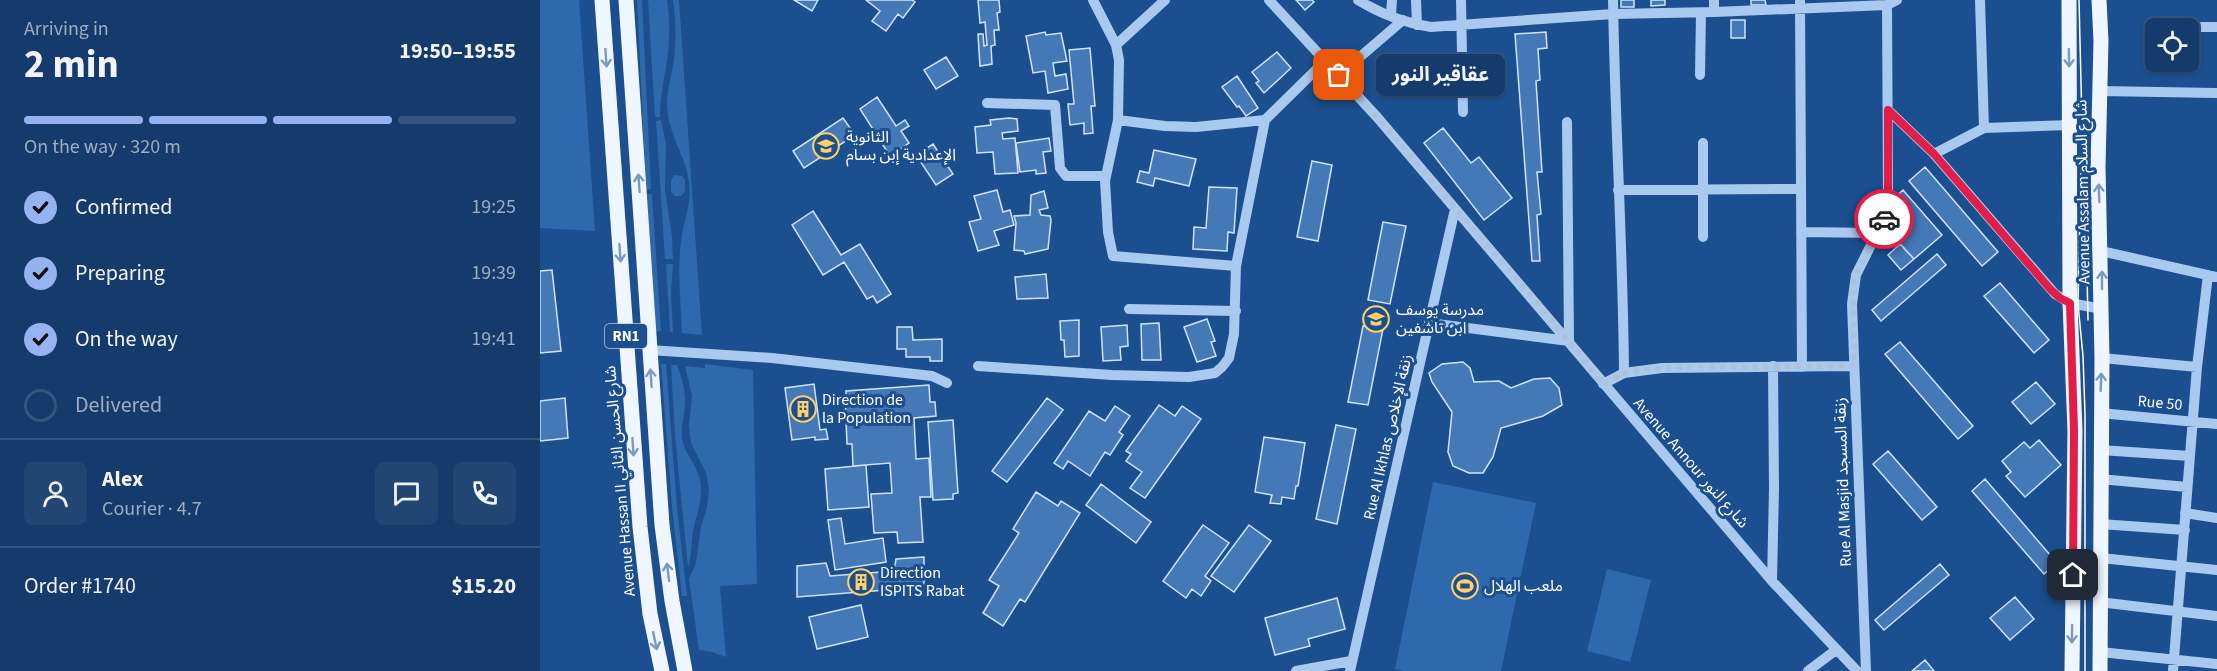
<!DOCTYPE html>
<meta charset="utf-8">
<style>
:root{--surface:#143b6b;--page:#214673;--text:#f1f3f6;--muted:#9dadc1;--line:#33557e;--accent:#95b2f1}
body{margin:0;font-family:"Source Sans 3","Noto Sans Arabic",sans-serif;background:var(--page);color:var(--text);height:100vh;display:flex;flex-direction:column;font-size:22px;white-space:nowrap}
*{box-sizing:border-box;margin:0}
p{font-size:20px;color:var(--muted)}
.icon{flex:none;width:33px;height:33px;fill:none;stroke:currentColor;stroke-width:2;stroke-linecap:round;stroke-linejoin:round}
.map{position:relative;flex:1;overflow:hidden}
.details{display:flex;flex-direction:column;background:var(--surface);width:540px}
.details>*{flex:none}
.fabs{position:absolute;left:1605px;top:18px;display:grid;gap:12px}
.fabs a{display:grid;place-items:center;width:54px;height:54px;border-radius:9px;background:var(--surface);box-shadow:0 2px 4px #0004,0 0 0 2px var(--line);font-size:30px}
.pin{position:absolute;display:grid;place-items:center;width:51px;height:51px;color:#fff;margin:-26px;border-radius:12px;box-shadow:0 3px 9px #0006}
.courier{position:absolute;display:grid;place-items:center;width:60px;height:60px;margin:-30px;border:4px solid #e11d48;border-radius:50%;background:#fff;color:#222;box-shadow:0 2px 8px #0007}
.bubble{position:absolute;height:42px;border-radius:9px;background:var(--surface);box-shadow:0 2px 4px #0004,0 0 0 2px var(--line);font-size:20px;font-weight:700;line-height:42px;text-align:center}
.head em{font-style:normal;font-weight:700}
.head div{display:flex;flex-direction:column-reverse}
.head{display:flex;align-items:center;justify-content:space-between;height:102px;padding:0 24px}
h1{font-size:39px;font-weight:700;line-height:45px}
.bar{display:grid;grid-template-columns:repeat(4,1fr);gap:9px 6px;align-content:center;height:72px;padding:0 24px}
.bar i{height:8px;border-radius:4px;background:var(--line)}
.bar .selected{background:var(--accent)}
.bar p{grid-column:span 4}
.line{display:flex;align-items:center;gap:15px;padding:0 24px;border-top:2px solid var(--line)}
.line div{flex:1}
.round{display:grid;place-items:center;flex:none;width:63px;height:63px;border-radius:9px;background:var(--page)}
ol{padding:0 24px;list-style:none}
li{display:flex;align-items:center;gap:18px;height:66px}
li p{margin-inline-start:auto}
li .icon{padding:6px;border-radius:50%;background:var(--accent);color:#111;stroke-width:4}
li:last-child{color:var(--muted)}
li i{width:33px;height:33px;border:3px solid var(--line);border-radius:50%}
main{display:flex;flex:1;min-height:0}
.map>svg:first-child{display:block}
.green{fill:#2e69ad}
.building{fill:#4478b7;stroke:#cfe3fa;stroke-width:1.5}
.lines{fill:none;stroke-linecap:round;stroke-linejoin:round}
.minor{stroke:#a9c9ee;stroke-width:10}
.major{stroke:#f0f6ff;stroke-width:15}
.tram{stroke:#fff;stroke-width:1.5}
.oneway{stroke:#7b9ac1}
.done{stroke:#afc1d8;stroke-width:6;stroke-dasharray:0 10.8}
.route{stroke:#e11d48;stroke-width:8}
.labels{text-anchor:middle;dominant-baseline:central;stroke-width:6;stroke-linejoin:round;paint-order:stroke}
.shield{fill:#1b4f8f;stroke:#bbcadd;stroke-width:1.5}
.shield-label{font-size:15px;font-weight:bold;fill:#fff}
.poi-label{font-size:16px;fill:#fff;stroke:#1b4f8f;text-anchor:start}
.street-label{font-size:16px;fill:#fff;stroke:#1b4f8f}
</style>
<main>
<section class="details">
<div class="head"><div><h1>2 min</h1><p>Arriving in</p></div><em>19:50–19:55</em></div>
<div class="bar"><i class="selected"></i><i class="selected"></i><i class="selected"></i><i></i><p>On the way · 320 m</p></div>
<ol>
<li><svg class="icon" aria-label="check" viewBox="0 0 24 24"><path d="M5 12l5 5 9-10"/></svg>Confirmed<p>19:25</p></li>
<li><svg class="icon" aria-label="check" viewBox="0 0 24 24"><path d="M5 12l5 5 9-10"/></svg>Preparing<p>19:39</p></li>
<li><svg class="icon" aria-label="check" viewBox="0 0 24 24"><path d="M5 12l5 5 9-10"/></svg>On the way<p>19:41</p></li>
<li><i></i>Delivered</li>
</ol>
<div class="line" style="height:108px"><a class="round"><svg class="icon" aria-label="person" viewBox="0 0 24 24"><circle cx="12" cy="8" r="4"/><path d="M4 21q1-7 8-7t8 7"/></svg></a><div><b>Alex</b><p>Courier · 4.7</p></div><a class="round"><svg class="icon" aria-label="chat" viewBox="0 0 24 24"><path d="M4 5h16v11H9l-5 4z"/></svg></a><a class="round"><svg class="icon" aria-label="phone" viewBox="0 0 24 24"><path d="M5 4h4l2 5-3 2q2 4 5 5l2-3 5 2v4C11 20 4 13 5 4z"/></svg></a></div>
<div class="line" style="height:78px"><div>Order #1740</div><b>$15.20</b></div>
</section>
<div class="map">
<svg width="1677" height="671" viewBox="0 0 1677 671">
<rect width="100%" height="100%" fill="#1b4f8f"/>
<path class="green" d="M0 0H39L55 231 0 228Z
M97 0H102L111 189 106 190Z
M108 0H127C130 20 130 40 127 61 124 80 120 97 120 117H115Z
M133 0H139L162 335 142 333C141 303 137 272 141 242 143 222 152 203 149 183 146 155 128 136 127 104 127 89 132 75 134 59 136 39 136 20 133 0Z
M121 120 126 144 125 189 132 237 133 259H125L116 121Z
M134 175 142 176 145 180V192L141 196H135L131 192V180Z
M107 194H112L121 331 116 332Z
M126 264H133L131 292 133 332H130Z
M121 364H126L137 508 147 596H142L132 508Z
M165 364 213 370 217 584 180 586 186 657 172 652 159 650 149 579 156 563 161 526 167 507 169 490 166 473 151 443 149 425 152 396 145 366 165 368Z
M131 365H137C142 378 146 392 145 406 144 417 141 427 142 438 144 453 155 462 159 476 165 495 157 512 153 531 151 543 152 555 148 567L135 436Z
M893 482 996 503 961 671H865L855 669Z
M1067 569 1111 580 1090 662 1047 651Z"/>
<path class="building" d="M254 0H278L272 11Z
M326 0H372L375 2 363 18 358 14 346 31 332 21 340 11Z
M438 0H459L460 12 457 13 459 30H454L455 45 451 46 452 64 440 66 438 34H443L444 46 447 45 445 22 440 23Z
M756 0H772L774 2 765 10Z
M1081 0H1094V7H1081Z
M1111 0H1125V5L1111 6Z
M1211 0H1225L1226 5H1211Z
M1191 20H1205V38H1191Z
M505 32 506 35 521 33 527 61 513 63 515 76 526 74 528 89 508 93 505 71 493 73 486 36Z
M1006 32 1007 48 998 49 1000 80 996 81 1002 172H997L1001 214 997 215 1000 261H992L975 34Z
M550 48 555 106H551L553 133 544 134V123L530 125 528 104H534L529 50Z
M737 52 751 68 724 93 716 83 719 81 712 72Z
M406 57 418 76 396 89 384 70Z
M697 76 718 108 706 116 699 106 697 107 682 87Z
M337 97 356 126 365 120 369 126 361 131 369 143 350 156 320 109Z
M303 118 315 135 264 168 253 151Z
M469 118 477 119 478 131 462 133 463 139 475 138 478 173 455 174 453 152 437 153 435 127 451 125 450 120Z
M903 128 931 163 939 157 972 198 944 220 884 143Z
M509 138 511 151 503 152 506 173 496 174V170L480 172 476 143Z
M393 144 413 174 396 185 376 155Z
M614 150 656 159 649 186 615 178 613 186 597 182 600 171 609 173Z
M772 161 792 165 778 241 757 237Z
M1385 167 1458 252 1442 266 1369 181Z
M669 187 697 188 694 233 688 232 687 251 653 249 654 227 666 228Z
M457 190 463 212 470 210 474 225 454 231 459 245 438 251 429 222 441 219 434 196Z
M1363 190 1402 235 1374 259 1354 237 1355 197Z
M504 191 508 208 499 210 501 215 510 216 511 220 508 249 485 254 484 251 474 250 476 223 474 216 490 215 491 195Z
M273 211 301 255 320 244 351 294 337 303 333 296 327 299 304 262 283 275 252 225Z
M843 222 866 226 850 304 828 300Z
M1360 244 1374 259 1361 270 1348 255Z
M1397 254 1406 265 1341 321 1332 310Z
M12 270 21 351 0 353V271Z
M506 274 508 298 477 299 475 277Z
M1460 283 1509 340 1494 353 1444 296Z
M667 319 675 341 671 342 676 356 657 362 644 327Z
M539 320V356L525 357 524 340H521L520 321Z
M619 323 621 360H602L601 324Z
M587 325 588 346 580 347 581 360 563 361 561 327Z
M823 326 843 329 828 405 808 402Z
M357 327H372L373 340 402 339V361H390V357H366V349H357Z
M1360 342 1433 426 1418 439 1345 354Z
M923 362 930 368 934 382 959 381 971 388 994 379 1010 378 1019 388 1022 405 1003 416 961 428 953 457 943 473H929L913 466 908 452 912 412 892 382 889 373 902 364Z
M1496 382 1515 404 1491 424 1472 402Z
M274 384 280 430 286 429 288 439 275 440V437L252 440 245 388Z
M389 385 390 402H395L396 416 374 418 376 459 389 458 391 497H380L383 542 358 543 357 532 334 533 331 494 352 493 350 463 313 466 312 444H307L305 396H306V391Z
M25 398 28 438 0 441V401Z
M507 398 523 410 467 482 452 471Z
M619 405 635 416 642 406 661 419 605 498 590 488 602 472 586 461 591 454 586 451Z
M575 406 590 416 579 432 583 435 570 455 565 452 550 476 528 461 523 469 514 463 549 411 565 421Z
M413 420 418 493 413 494V499L393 500 388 422Z
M796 425 816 429 797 524 776 519Z
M724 437 765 443 758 486H756L754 499 742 497 741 504 730 503 732 495 715 492Z
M1499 440 1521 465 1485 497 1466 476 1471 472 1462 461 1484 442 1490 448Z
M1348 451 1397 507 1382 520 1333 464Z
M326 465 329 507 288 510 285 469Z
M1445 479 1517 563 1504 574 1432 491Z
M561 484 611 522 596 543 546 505Z
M496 492 518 506 521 501 540 513 485 602 480 599 463 626 443 613 459 586 449 580 479 533 473 529Z
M301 518 305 544 343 538 346 562 295 570 288 520Z
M663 525 689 543 665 576 671 581 661 596 652 589 646 598 623 581Z
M709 525 731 541 694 592 671 576Z
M384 557V587L257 597V566L286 563 290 576 354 571 356 559Z
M1400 564 1409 575 1344 630 1335 620Z
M1475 597 1494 619 1470 640 1450 618Z
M797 598 805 629 768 639 770 646 735 655 725 618Z
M321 605 328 637 277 649 269 617Z
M1385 660 1394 671H1372Z"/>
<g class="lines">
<path class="minor" d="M553 0 576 45 579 60 578 120 565 181 568 232 573 256 696 266
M729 0 837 117 1232 581 1317 671
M818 0C839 13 866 23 891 27L1073 14 1174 12 1347 5
M876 0 877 25
M921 0 923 112
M1073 0C1075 125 1083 249 1084 373
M1174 0V12
M1260 0 1262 367
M851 15 852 0
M1626 27H1677
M576 45 625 0
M799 75 863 20
M1160 75 1161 13
M1560 91 1677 93
M447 103 515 105 520 168 526 176H565
M1348 110 1394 154 1515 294 1530 303 1562 309
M578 120 625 126 656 127 725 120 785 61
M1444 128 1531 125
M1163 143V237
M1394 154 1444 128 1440 0
M1078 190 1260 189
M1261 232 1338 233
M1561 251 1677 277
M589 309 696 311
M889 323 1029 341 1027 122
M109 350 232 358 392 376 407 383
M1562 358 1657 367
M438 366 572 375 649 377 675 373 682 367 689 358 694 334 696 266 725 120
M1063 384 1084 373 1122 368 1314 366
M1560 413 1677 424
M1560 450 1650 456
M1560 479 1647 487
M1645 513 1677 518
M1560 524 1645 530
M1561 558 1677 570
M1232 581 1234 489 1233 366
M1559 602 1677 616
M1560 652 1677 664
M756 671 811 661
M810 671 915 209
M1268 671 1296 650
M1326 671 1312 304 1316 275 1345 217 1348 191 1347 5 1357 0
M1633 671 1657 367 1668 275"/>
<path class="major" d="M62 0 100 527 110 614 122 671
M86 0 122 525 132 601 145 671
M1529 0 1530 303 1535 431 1532 671
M1559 0 1561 41 1558 167 1562 358 1560 671"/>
<path class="tram" d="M1539 0 1542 124 1538 304 1543 356 1545 414V671
M1547 275 1548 320"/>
</g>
<defs><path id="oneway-shaft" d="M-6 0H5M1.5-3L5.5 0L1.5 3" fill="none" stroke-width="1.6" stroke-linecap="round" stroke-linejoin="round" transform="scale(1.5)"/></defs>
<g class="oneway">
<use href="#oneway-shaft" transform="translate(66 58) rotate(86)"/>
<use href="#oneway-shaft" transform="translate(1529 58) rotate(89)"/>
<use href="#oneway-shaft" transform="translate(99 183) rotate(-94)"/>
<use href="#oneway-shaft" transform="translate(1559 193) rotate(-92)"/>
<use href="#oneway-shaft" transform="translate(80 253) rotate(86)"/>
<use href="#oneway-shaft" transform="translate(1562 280) rotate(-90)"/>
<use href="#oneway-shaft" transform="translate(111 378) rotate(-94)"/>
<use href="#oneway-shaft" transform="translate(1561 382) rotate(-88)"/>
<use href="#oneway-shaft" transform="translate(93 447) rotate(86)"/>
<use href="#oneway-shaft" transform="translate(128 572) rotate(-97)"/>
<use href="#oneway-shaft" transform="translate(1532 634) rotate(91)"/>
<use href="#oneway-shaft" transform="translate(115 641) rotate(78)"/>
</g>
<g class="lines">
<path class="done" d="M799 75 837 117 1000 306 1063 384 1084 373 1122 368 1314 366 1313 287 1316 275 1344 219"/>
<path class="route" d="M1344 219 1348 191V110L1394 154 1511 290 1520 298 1530 303 1534 430 1533 575"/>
</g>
<defs>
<g id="school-ring" transform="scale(1.35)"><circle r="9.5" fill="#1b4f8f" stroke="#ffd166" stroke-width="1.5"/><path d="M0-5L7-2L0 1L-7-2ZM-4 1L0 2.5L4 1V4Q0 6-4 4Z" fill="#ffd166"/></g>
<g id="building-ring" transform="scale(1.35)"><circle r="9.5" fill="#1b4f8f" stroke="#ffd166" stroke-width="1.5"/><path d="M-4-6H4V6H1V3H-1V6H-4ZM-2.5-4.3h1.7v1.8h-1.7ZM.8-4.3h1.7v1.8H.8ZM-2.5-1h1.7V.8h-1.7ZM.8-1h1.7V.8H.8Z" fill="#ffd166"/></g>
<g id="stadium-ring" transform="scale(1.35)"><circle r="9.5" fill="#1b4f8f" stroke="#ffd166" stroke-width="1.5"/><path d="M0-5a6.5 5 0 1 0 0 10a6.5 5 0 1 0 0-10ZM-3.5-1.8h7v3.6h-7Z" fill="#ffd166"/></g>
</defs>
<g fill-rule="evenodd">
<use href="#school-ring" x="286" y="146"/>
<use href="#school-ring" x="836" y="319"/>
<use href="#building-ring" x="263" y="409"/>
<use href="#building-ring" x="321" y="582"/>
<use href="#stadium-ring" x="925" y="586"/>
</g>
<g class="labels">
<rect class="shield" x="65" y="324" width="42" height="24" rx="4.5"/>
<g class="shield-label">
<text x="86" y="336">RN1</text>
</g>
<g class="poi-label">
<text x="306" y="137">الثانوية<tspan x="306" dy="18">الإعدادية إبن بسام</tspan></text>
<text x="856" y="310">مدرسة يوسف<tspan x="856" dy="18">ابن تاشفين</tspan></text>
<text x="282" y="400">Direction de<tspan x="282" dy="18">la Population</tspan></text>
<text x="340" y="573">Direction<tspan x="340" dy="18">ISPITS Rabat</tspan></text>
<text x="944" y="586">ملعب الهلال</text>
</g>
<g class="street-label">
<text transform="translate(1543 192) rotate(-91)">Avenue Assalam شارع السلام</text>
<text transform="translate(1620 403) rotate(5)">Rue 50</text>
<text transform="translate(848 437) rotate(-77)">Rue Al Ikhlas زنقة الإخلاص</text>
<text transform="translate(1151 463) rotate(49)">Avenue Annour شارع النور</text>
<text transform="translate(80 481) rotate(-95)">Avenue Hassan II شارع الحسن الثاني</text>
<text transform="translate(1303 482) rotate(-92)">Rue Al Masjid زنقة المسجد</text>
</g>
</g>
</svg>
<div class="fabs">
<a><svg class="icon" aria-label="locate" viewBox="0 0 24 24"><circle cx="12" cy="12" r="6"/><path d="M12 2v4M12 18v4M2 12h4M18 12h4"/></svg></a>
</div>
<div class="pin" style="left:799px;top:75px;background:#ea580c"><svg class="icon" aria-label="bag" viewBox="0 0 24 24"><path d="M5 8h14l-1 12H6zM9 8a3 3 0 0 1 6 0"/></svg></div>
<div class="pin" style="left:1533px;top:575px;background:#1f2937"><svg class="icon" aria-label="home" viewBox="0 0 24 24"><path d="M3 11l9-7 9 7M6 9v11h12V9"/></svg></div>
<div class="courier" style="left:1344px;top:219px"><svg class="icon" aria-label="car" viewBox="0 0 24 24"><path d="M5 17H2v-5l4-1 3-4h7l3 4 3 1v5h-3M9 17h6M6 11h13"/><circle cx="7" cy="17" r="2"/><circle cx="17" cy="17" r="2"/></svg></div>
<div class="bubble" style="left:836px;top:54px;width:129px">عقاقير النور</div>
</div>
</main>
